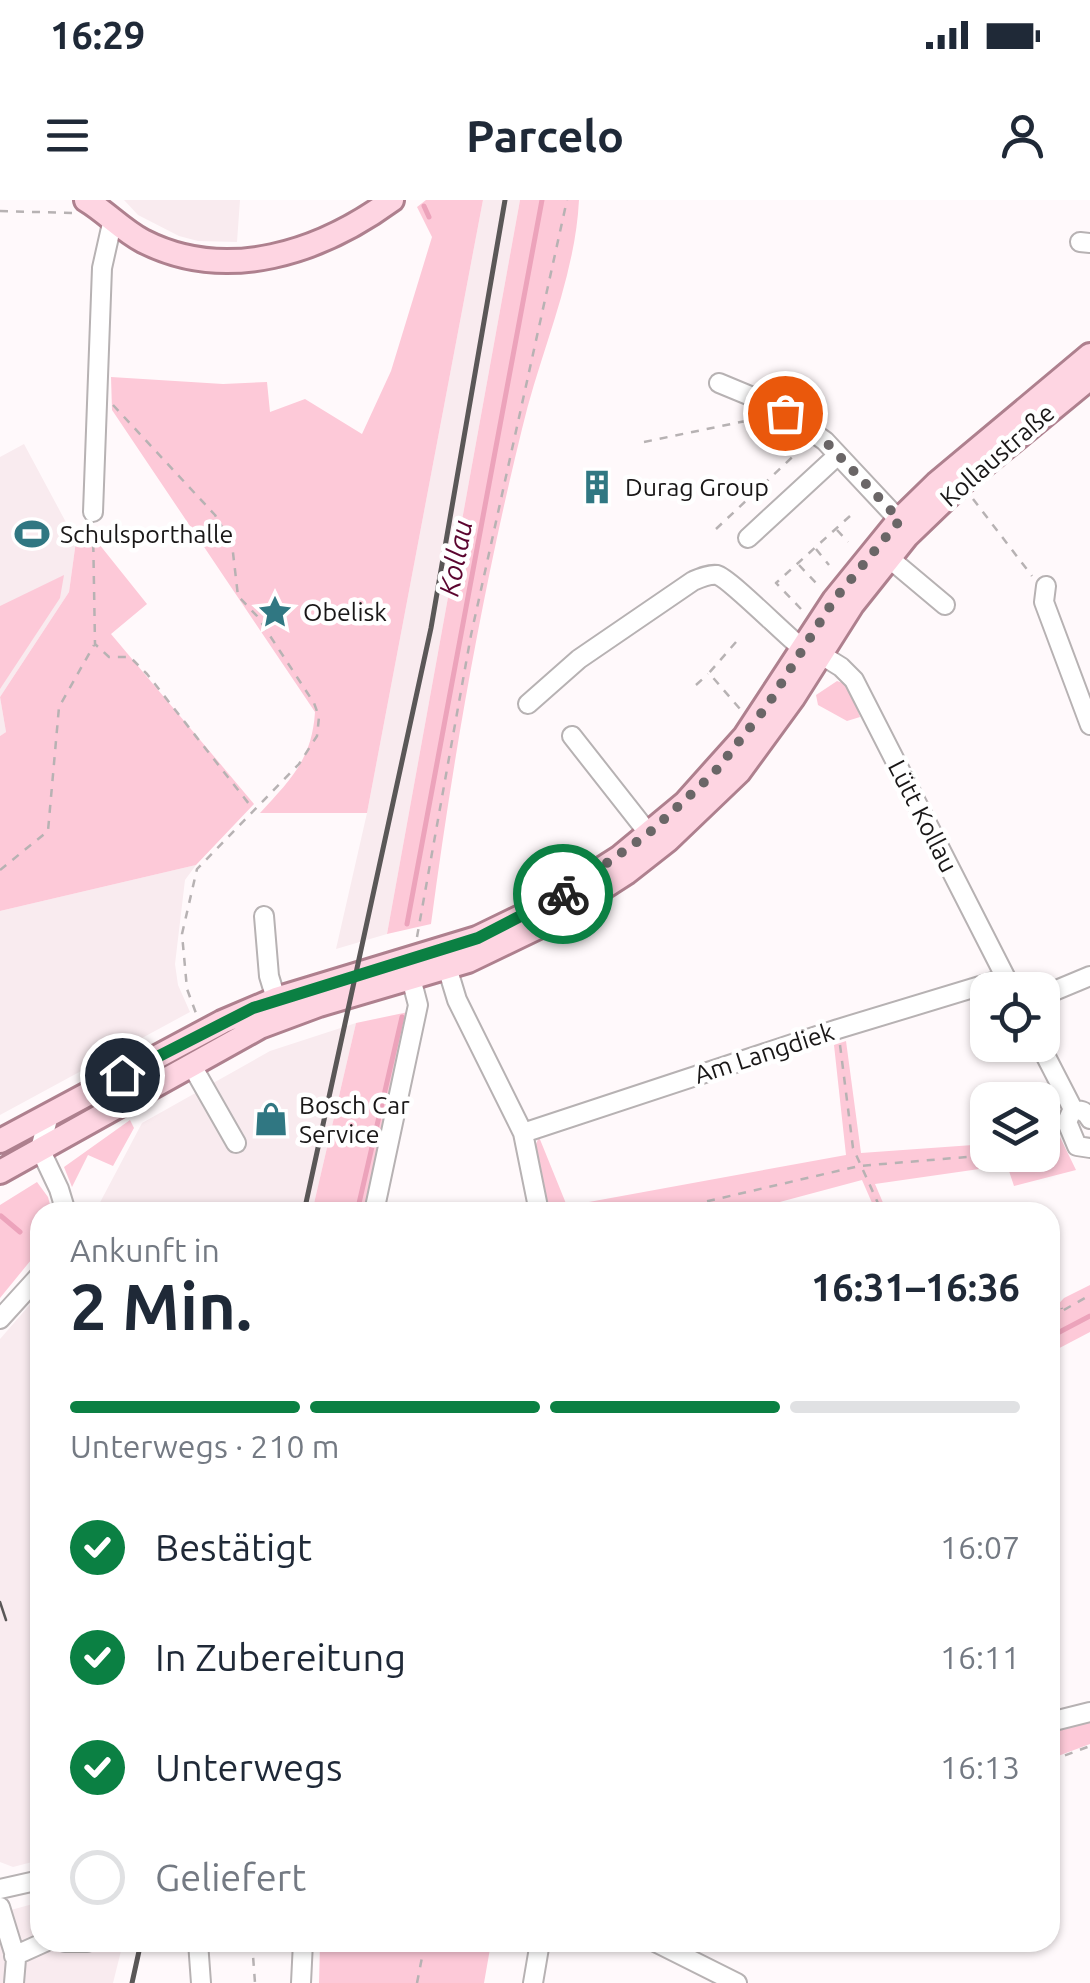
<!DOCTYPE html>
<html lang="de">
<meta charset="utf-8">
<style>
:root{--surface:#fff;--page:#f6f6f7;--text:#1f2937;--muted:#747a83;--line:#e0e1e3;--accent:#0b8043}
body{margin:0;font-family:Ubuntu,sans-serif;background:var(--page);color:var(--text);height:100vh;display:flex;flex-direction:column;font-size:38px;white-space:nowrap}
*{box-sizing:border-box;margin:0}
p{font-size:32px;color:var(--muted)}
.icon{flex:none;width:55px;height:55px;fill:none;stroke:currentColor;stroke-width:2;stroke-linecap:round;stroke-linejoin:round}
.map{position:relative;flex:1;overflow:hidden}
.details{position:absolute;left:30px;top:1002px;width:1030px;height:750px;display:flex;flex-direction:column;background:var(--surface);border-radius:30px;box-shadow:0 2px 8px #0004}
.details>*{flex:none}
.controls{position:absolute;left:970px;top:772px;display:grid;gap:20px}
.controls a{display:grid;place-items:center;width:90px;height:90px;border-radius:20px;background:var(--surface);box-shadow:0 2px 8px #0004;font-size:50px}
.pin{position:absolute;display:grid;place-items:center;width:85px;height:85px;color:#fff;margin:-42px;border:5px solid #fff;border-radius:50%;box-shadow:0 2px 10px #0007}
.courier{position:absolute;display:grid;place-items:center;width:100px;height:100px;margin:-50px;border:8px solid #0b8043;border-radius:50%;background:#fff;color:#222;box-shadow:0 2px 12px #0007}
.head em{font-style:normal;font-weight:700}
.head div{display:flex;flex-direction:column-reverse}
.head{display:flex;align-items:center;justify-content:space-between;height:170px;padding:0 40px}
h1{font-size:65px;font-weight:700;line-height:75px}
.bar{display:grid;grid-template-columns:repeat(4,1fr);gap:15px 10px;align-content:center;height:120px;padding:0 40px}
.bar i{height:12px;border-radius:8px;background:var(--line)}
.bar .selected{background:var(--accent)}
.bar p{grid-column:span 4}
ol{padding:0 40px;list-style:none}
li{display:flex;align-items:center;gap:30px;height:110px}
li p{margin-inline-start:auto}
li .icon{padding:10px;border-radius:50%;background:var(--accent);color:#fff;stroke-width:4}
li:last-child{color:var(--muted)}
li i{width:55px;height:55px;border:5px solid var(--line);border-radius:50%}
.status{display:flex;justify-content:space-between;align-items:center;height:70px;padding:0 50px;background:var(--surface);direction:ltr}
.status svg{height:28px;fill:currentColor}
header{display:flex;justify-content:space-between;align-items:center;height:130px;padding:0 40px;background:var(--surface);font-size:45px;font-weight:700}
.map>svg:first-child{display:block}
.built{fill:#f9ebef}
.green{fill:#fdc9d8}
.lines{fill:none;stroke-linecap:round;stroke-linejoin:round}
.stream{stroke:#eca3bb;stroke-width:5}
.minor-casing{stroke:#b7b2b3;stroke-width:22}
.major-casing{stroke:#ae808e;stroke-width:28}
.path{stroke:#b7b2b3;stroke-width:2.5;stroke-dasharray:8 8;stroke-linecap:butt}
.minor{stroke:#fff;stroke-width:18}
.major{stroke:#fed5e2;stroke-width:22}
.tram{stroke:#5a5757;stroke-width:2.5}
.rail{stroke:#5a5757;stroke-width:5}
.done{stroke:#6a6667;stroke-width:10;stroke-dasharray:0 18}
.route{stroke:#0b8043;stroke-width:12}
.labels{text-anchor:middle;dominant-baseline:central;stroke-width:9;stroke-linejoin:round;paint-order:stroke}
.street-label{font-size:25px;fill:#191717;stroke:#fff}
.poi-label{font-size:25px;fill:#191717;stroke:#fff;text-anchor:start}
.water-label{font-size:28px;font-style:italic;fill:#5b042f;stroke:#fff}
</style>
<div class="status"><b>16:29</b><svg viewBox="0 0 49 12"><path d="M0 12V9h3v3zM5 12V6h3v6zM10 12V3h3v9zM15 12V0h3v12zM26 1h20v11H26zM47 4h2v5h-2z"/></svg></div>
<header><svg class="icon" aria-label="menu" viewBox="0 0 24 24"><path d="M4 6h16M4 12h16M4 18h16"/></svg>Parcelo<svg class="icon" aria-label="person" viewBox="0 0 24 24"><circle cx="12" cy="8" r="4"/><path d="M4 21q1-7 8-7t8 7"/></svg></header>
<div class="map">
<svg width="1090" height="1783" viewBox="0 0 1090 1783">
<rect width="100%" height="100%" fill="#fff9fb"/>
<path class="built" d="M124 0H240L237 42 198 41 179 36 138 15Z
M483 0H520L387 734 336 749 367 613Z
M24 244 76 341 69 392 0 497 6 532 0 536V257Z
M196 665 185 680 175 764 178 785 190 812 0 915V711Z
M356 823 312 1012H95L142 923 270 851Z
M40 1093V1660L13 1667 0 1662V1139Z
M40 1702V1742L123 1743 113 1783H0V1713Z"/>
<path class="green" d="M426 0H483L367 613H260C290 580 312 560 315 512L112 210 111 177 223 184 267 182 270 212 305 199 362 234 391 171 432 37 417 7Z
M520 0H579C575 79 540 152 522 229 482 392 453 558 431 724L387 734Z
M76 341 99 344 147 404 111 434 254 604 196 665 0 711V536L6 532 0 497 69 392Z
M64 375 60 398 0 489V406Z
M837 481 849 485 860 517 847 521 818 505 816 495Z
M413 811 371 1012H312L356 823Z
M846 841 861 953 987 944 988 955H1042L1043 934 1057 931 1076 970 1014 986 1007 965 875 984 887 1012H876L862 980 742 1012H546L533 951 539 937 567 1006 846 955 834 845Z
M130 920 134 928 113 966 88 955 72 987 64 967Z
M37 982 48 997 52 1012H40V1049L0 1098V1005Z
M1090 1085V1132L1050 1153V1113L1064 1098Z
M1090 1519V1544L1050 1559V1530Z
M320 1743V1742L491 1743 484 1783H319Z"/>
<g class="lines">
<path class="stream" d="M424 6 429 17
M407 724 542 0
M357 1012 402 817
M1 1016 20 1032
M1050 1137 1090 1116"/>
<g class="minor-casing">
<path id="minor" d="M1080 42 1090 43
M719 183 777 207 825 241 899 320
M93 312 102 68 113 19
M748 338 838 255
M889 358 945 405
M1046 386 1044 402 1090 525
M820 454 841 467 854 480 1012 790
M528 504 579 459 693 381C700 378 709 374 717 375 729 378 786 436 803 449
M572 536 649 634
M264 716 269 776 276 799
M447 767 457 800 523 933 539 1012
M1042 796 1090 776
M1040 845 1074 911
M191 864 236 943
M49 915 40 949 59 989 66 1012
M1090 919C1086 911 1079 908 1071 913L1067 922 1077 946 1090 948
M523 933 838 829 1006 778
M374 1012 418 805 411 778
M0 1119 40 1075
M1050 1522 1090 1512
M0 1689 40 1680
M0 1707 16 1759 14 1783
M65 1742H87
M198 1742 201 1783
M655 1742 737 1783
M14 1756 45 1742
M301 1783 303 1742
M533 1783 540 1742"/>
</g>
<g class="major-casing">
<path id="major" d="M86 0C106 12 122 30 143 41 227 84 321 52 392 0
M0 941 222 822 276 799 477 738 543 706 620 657 685 603 745 536 834 400 899 320 937 283 1090 155
M0 972 260 827 319 805 468 761 553 720 626 673 668 640 739 572 793 498 852 405 907 336 961 284 1090 178"/>
</g>
<path class="path" d="M0 11 73 13
M113 205 215 315 232 344 238 396 257 416 314 503 319 517 317 536 299 564 197 669 182 734 187 789 197 816
M644 242 760 218
M973 299 1032 376
M93 328 95 444 109 457H130L147 474 253 609
M716 329 802 248
M837 330 848 342
M816 349 829 365
M799 365 816 383
M801 409 776 383 850 316
M736 442 709 473 740 509
M696 485 708 474
M0 670 48 631 59 507 94 445
M417 737 471 435 567 0
M840 845 853 948 882 1012
M1042 951 1060 950
M628 1012 674 1009 859 966 991 955
M1050 1078 1062 1109
M1050 1118 1090 1095
M1050 1561 1090 1546
M252 1742 255 1783
M417 1783 425 1742"/>
<use href="#minor" class="minor"/>
<use href="#major" class="major"/>
<path class="tram" d="M0 1402 6 1420"/>
<path class="rail" d="M304 1012 431 428 505 0
M132 1783 141 1742"/>
</g>
<g class="lines">
<path class="done" d="M563 694 648 634 714 573 767 506 834 400 900 320 825 241 785 213"/>
<path class="route" d="M122 875 253 808 478 738 563 694"/>
</g>
<defs>
<g id="building-bare" transform="scale(2.7)"><path d="M-4-6H4V6H1V3H-1V6H-4ZM-2.5-4.3h1.7v1.8h-1.7ZM.8-4.3h1.7v1.8H.8ZM-2.5-1h1.7V.8h-1.7ZM.8-1h1.7V.8H.8Z" fill="#307782" stroke="#fff" stroke-width="2.5" paint-order="stroke"/></g>
<g id="stadium-bare" transform="scale(2.7)"><path d="M0-5a6.5 5 0 1 0 0 10a6.5 5 0 1 0 0-10ZM-3.5-1.8h7v3.6h-7Z" fill="#307782" stroke="#fff" stroke-width="2.5" paint-order="stroke"/></g>
<g id="sight-bare" transform="scale(2.7)"><path d="M0-6L1.8-2.2L6-1.7L2.9 1.2L3.7 5.4L0 3.3L-3.7 5.4L-2.9 1.2L-6-1.7L-1.8-2.2Z" fill="#307782" stroke="#fff" stroke-width="2.5" paint-order="stroke"/></g>
<g id="shop-bare" transform="scale(2.7)"><path d="M-5-2.5h2.3a2.7 3.5 0 0 1 5.4 0H5L5.5 6h-11ZM-1.5-2.5h3a1.5 2.3 0 0 0-3 0Z" fill="#307782" stroke="#fff" stroke-width="2.5" paint-order="stroke"/></g>
</defs>
<g fill-rule="evenodd">
<use href="#building-bare" x="597" y="287"/>
<use href="#stadium-bare" x="32" y="334"/>
<use href="#sight-bare" x="275" y="412"/>
<use href="#shop-bare" x="271" y="919"/>
</g>
<g class="labels">
<g class="street-label">
<text transform="translate(997 255) rotate(-41)">Kollaustraße</text>
<text transform="translate(923 616) rotate(63)">Lütt Kollau</text>
<text transform="translate(764 853) rotate(-18)">Am Langdiek</text>
</g>
<g class="poi-label">
<text x="625" y="287">Durag Group</text>
<text x="60" y="334">Schulsporthalle</text>
<text x="303" y="412">Obelisk</text>
<text x="299" y="905">Bosch Car<tspan x="299" dy="29">Service</tspan></text>
</g>
<g class="water-label">
<text transform="translate(455 358) rotate(-79)">Kollau</text>
</g>
</g>
</svg>
<div class="controls">
<a><svg class="icon" aria-label="locate" viewBox="0 0 24 24"><circle cx="12" cy="12" r="6"/><path d="M12 2v4M12 18v4M2 12h4M18 12h4"/></svg></a>
<a><svg class="icon" aria-label="layers" viewBox="0 0 24 24"><path d="M12 4l9 5-9 5-9-5zM3 14l9 5 9-5"/></svg></a>
</div>
<div class="pin" style="left:785px;top:213px;background:#ea580c"><svg class="icon" aria-label="bag" viewBox="0 0 24 24"><path d="M5 8h14l-1 12H6zM9 8a3 3 0 0 1 6 0"/></svg></div>
<div class="pin" style="left:122px;top:875px;background:#1f2937"><svg class="icon" aria-label="home" viewBox="0 0 24 24"><path d="M3 11l9-7 9 7M6 9v11h12V9"/></svg></div>
<div class="courier" style="left:563px;top:694px"><svg class="icon" aria-label="bike" viewBox="0 0 24 24"><circle cx="6" cy="16" r="4"/><circle cx="18" cy="16" r="4"/><path d="M6 16l4-8h5l3 8M10 8l3 8H6M13 5h3"/></svg></div>
<section class="details">
<div class="head"><div><h1>2 Min.</h1><p>Ankunft in</p></div><em>16:31–16:36</em></div>
<div class="bar"><i class="selected"></i><i class="selected"></i><i class="selected"></i><i></i><p>Unterwegs · 210 m</p></div>
<ol>
<li><svg class="icon" aria-label="check" viewBox="0 0 24 24"><path d="M5 12l5 5 9-10"/></svg>Bestätigt<p>16:07</p></li>
<li><svg class="icon" aria-label="check" viewBox="0 0 24 24"><path d="M5 12l5 5 9-10"/></svg>In Zubereitung<p>16:11</p></li>
<li><svg class="icon" aria-label="check" viewBox="0 0 24 24"><path d="M5 12l5 5 9-10"/></svg>Unterwegs<p>16:13</p></li>
<li><i></i>Geliefert</li>
</ol>
</section>
</div>
